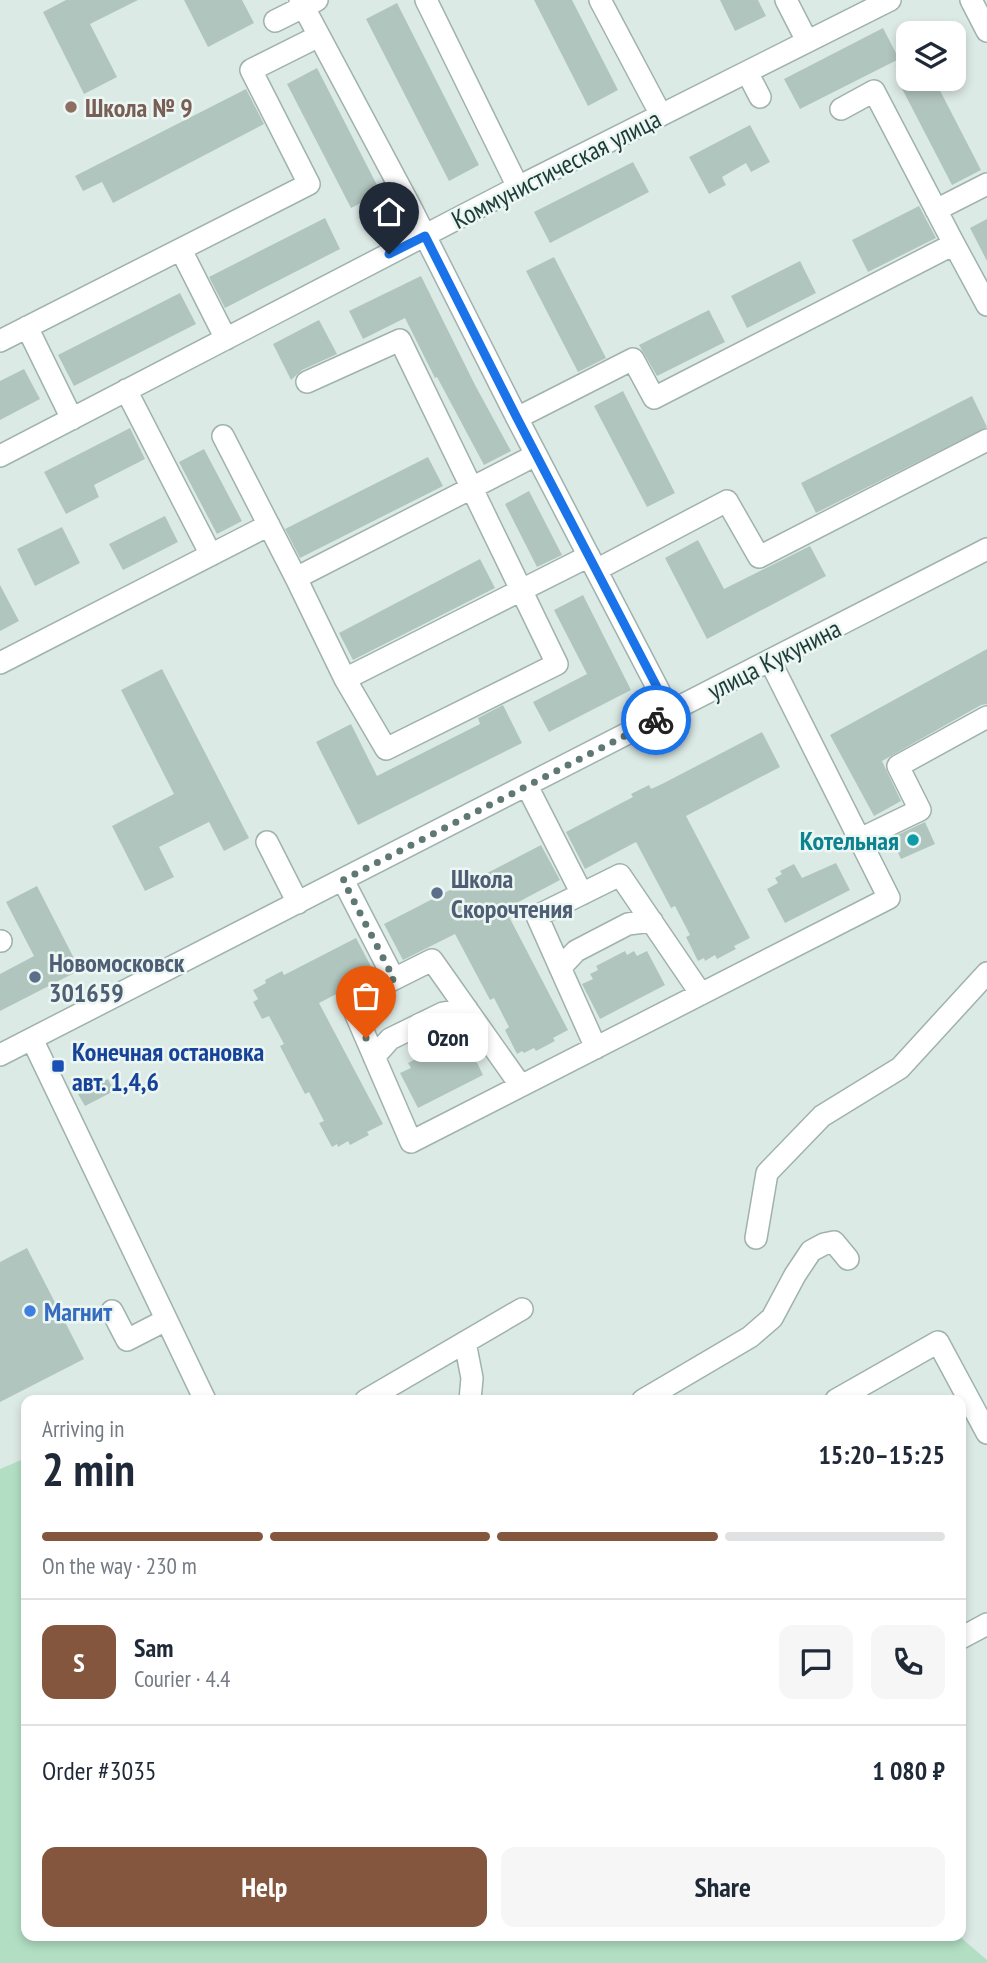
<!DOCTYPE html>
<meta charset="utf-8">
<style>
:root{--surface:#fff;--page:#f6f6f7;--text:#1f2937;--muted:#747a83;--line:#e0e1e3;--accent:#84563d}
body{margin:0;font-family:"PT Sans Narrow",sans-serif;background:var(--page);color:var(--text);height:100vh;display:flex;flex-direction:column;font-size:26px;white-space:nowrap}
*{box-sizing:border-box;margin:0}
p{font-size:23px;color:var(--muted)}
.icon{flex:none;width:38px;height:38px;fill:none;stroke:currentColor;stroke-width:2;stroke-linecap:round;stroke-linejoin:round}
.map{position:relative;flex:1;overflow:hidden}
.drawer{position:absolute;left:21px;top:1395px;width:945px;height:546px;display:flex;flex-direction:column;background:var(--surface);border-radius:14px;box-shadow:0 4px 10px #0003}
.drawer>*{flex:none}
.fabs{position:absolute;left:896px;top:21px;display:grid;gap:14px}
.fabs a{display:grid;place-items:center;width:70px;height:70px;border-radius:14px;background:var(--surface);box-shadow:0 4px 10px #0003;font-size:35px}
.pin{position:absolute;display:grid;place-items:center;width:60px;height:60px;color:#fff;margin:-72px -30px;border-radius:50% 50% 50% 0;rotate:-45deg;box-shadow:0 0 7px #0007}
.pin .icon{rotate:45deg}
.courier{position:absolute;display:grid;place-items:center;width:70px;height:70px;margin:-35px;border:5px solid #1a73e8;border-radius:50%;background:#fff;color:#222;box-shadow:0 2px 9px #0007}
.bubble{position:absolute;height:49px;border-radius:14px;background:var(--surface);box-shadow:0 4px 10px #0003;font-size:23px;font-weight:700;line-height:49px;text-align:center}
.summary em{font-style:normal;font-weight:700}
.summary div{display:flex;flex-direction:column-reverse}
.summary{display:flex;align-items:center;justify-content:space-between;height:119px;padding:0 21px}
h1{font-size:46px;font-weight:700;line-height:52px}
.bar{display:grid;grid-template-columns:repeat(4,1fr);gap:10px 7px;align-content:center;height:84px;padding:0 21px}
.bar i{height:9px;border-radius:5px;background:var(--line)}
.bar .active{background:var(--accent)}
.bar p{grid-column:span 4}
.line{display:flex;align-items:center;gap:18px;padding:0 21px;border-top:2px solid var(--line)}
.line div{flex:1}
.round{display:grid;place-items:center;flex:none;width:74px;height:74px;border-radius:14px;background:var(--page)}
.action{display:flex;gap:14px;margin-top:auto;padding:14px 21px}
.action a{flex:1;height:80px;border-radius:14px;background:var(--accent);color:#fff;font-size:28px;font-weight:700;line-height:80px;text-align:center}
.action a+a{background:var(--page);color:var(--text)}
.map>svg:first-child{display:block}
.green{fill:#b2dfc4}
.building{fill:#b1c5bf}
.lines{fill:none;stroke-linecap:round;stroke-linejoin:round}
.minor-casing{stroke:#9fb2ae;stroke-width:24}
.minor{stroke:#fff;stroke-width:21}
.done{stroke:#607874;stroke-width:7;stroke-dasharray:0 12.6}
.route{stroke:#1a73e8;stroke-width:9}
.education-dot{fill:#8d6e63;stroke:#ecf7f3;stroke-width:2.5}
.culture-dot{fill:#0f9aa8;stroke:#ecf7f3;stroke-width:2.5}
.service-dot{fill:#5c6f8a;stroke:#ecf7f3;stroke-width:2.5}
.transit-dot{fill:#1a4fb4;stroke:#ecf7f3;stroke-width:2.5}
.shop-dot{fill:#3f7fe0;stroke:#ecf7f3;stroke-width:2.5}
.labels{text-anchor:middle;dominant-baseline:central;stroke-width:5;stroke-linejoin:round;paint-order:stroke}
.education-label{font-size:26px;font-weight:bold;fill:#785e54;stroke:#ecf7f3;text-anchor:start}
.street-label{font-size:26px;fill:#1d3b37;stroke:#ecf7f3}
.culture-label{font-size:26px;font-weight:bold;fill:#0d838f;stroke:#ecf7f3;text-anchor:end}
.service-label{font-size:26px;font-weight:bold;fill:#4e5e75;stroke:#ecf7f3;text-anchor:start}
.transit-label{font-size:26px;font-weight:bold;fill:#164399;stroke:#ecf7f3;text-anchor:start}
.shop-label{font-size:26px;font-weight:bold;fill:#366cbe;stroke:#ecf7f3;text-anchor:start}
</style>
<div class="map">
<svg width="987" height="1963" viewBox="0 0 987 1963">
<rect width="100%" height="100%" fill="#dceae6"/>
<path class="green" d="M26 1458V1936H959L987 1960V1963H0V1469Z"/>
<path class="building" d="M66 0H138L90 24 117 77 84 94 43 12Z
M184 0H242L254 23 208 47Z
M534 0H572L618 90 588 106Z
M720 0H758L766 16 735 31Z
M397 3 479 165 449 181 366 19Z
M883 28 899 59 800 109 784 79Z
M317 68 381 193 351 208 287 84Z
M897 79H934L981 170 952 185Z
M246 89 264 124 113 203 102 182 83 191 75 176Z
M750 125 770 162 751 172 746 163 722 177 726 185 709 194 689 157Z
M633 162 649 192 550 243 534 212Z
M919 206 936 238 868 272 852 240Z
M325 218 340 249 225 308 209 277Z
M987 219V261L970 228Z
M554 257 606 358 578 372 526 271Z
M800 261 816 293 747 328 731 296Z
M421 276 475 385 511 451 484 465 437 377 435 378 405 318 363 339 349 311Z
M180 293 196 324 74 386 58 355Z
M709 310 725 342 657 376 639 345Z
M319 320 337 354 302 370 291 380 273 344Z
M24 369 40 399 0 420V381Z
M623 391 675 493 647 507 594 406Z
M972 396 987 427 816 513 801 483Z
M130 428 145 459 94 485 99 497 66 514 44 472Z
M204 449 242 521 217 534 179 462Z
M428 457 443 486 300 558 285 529Z
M529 491 562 555 537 567 505 504Z
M165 516 178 542 123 570 109 544Z
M62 527 80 563 35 586 17 549Z
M698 540 724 589 810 546 826 576 707 639 665 558Z
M480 559 495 588 353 660 339 633Z
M0 585 19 621 0 631Z
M583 595 631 690 549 732 533 702 587 674 554 610Z
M987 649V704L981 705 882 761 901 801 874 816 830 735Z
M162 669 249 838 224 851 209 822 159 847 174 877 145 891 112 826 174 794 121 690Z
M503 705 522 743 358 825 316 742 351 724 377 776 480 724 478 718Z
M762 732 780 767 686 816 750 938 734 946 736 949 717 959 715 955 705 961 704 958 698 961 686 937 690 935 675 906 671 908 636 842 585 869 566 832 633 797 631 794 649 785 651 789 662 784Z
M925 822 935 844 901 859 891 838Z
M541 845 560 880 505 909 568 1030 553 1038 555 1041 536 1051 534 1048 524 1053 522 1051 517 1054 505 1030 509 1027 494 998 490 1000 455 934 403 960 384 924 452 889 450 886 467 877 470 882Z
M836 863 850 890 785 923 767 889 778 883 775 878 782 874 780 871 794 864 802 878Z
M37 886 80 970 0 1011V974L34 956 6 902Z
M356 938 375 974 319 1003 383 1124 367 1132 369 1135 350 1145 348 1141 338 1147 337 1144 332 1147 319 1123 324 1121 309 1092 305 1094 280 1046 284 1044 269 1016 262 1019 253 1002 258 999 253 990 266 983 265 980 282 971 284 975Z
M625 951 627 955 634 951 637 956 647 951 665 985 600 1019 582 984 593 979 590 974 598 970 596 966Z
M443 1040 445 1044 453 1041 455 1046 466 1040 483 1075 418 1108 400 1073 411 1068 408 1063 416 1059 414 1055Z
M108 1079 114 1091 85 1106 78 1094Z
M27 1248 84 1359 0 1402V1262Z"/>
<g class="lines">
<g class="minor-casing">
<path id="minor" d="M300 0 411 208 517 418 670 712
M426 0 518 187
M600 0 661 115
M786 0 807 41
M971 0 987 31
M275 21 317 0
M747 72 760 97
M841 109 874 91 954 244
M936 210 987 184
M181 250 226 339
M27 327 72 419
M0 341 309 184 251 70 319 36
M126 390 211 555
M517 418 633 359 654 398 954 244 987 305
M223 436 296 578 345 679 386 749 557 664 400 340 307 382
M0 456 518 187 890 0
M596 570 727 501 759 557 987 440
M296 578 536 455
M0 663 269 525
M345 679 589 556
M527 786 582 894
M860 839 920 810 898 766 987 717
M267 842 298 903
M343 880 394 979
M0 941H1
M560 968 576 951 628 924 652 921
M32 1039 205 1400
M596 1048 537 916 620 875 701 994
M0 1055 987 549
M374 1057 390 1039 443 1013 467 1009
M521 1086 432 960 350 1001 411 1142 889 898 770 661
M756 1238 767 1173 822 1116 900 1068 987 973
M112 1311 127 1340 166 1320
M465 1342 472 1378 470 1400
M366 1400 522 1309
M643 1400 750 1337 772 1318 795 1275 811 1251 824 1244 834 1242 848 1259
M836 1400 938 1342 987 1433
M961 1638 987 1624"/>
</g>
<use href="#minor" class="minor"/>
</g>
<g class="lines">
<path class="done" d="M366 1038 350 1001 394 979 343 880 656 720"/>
<path class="route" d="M389 254 425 236 517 418 670 712 656 720"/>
</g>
<circle class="education-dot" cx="71" cy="107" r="7"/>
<circle class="culture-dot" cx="913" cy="840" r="7"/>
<g class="service-dot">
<circle cx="437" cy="893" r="7"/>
<circle cx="35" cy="977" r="7"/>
</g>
<rect class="transit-dot" x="51" y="1059" width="14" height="14" rx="3.5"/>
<circle class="shop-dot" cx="30" cy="1311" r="7"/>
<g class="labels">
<g class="education-label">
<text x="85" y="107">Школа № 9</text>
</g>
<g class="street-label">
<text transform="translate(556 169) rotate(-27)">Коммунистическая улица</text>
<text transform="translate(774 659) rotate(-27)">улица Кукунина</text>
</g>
<g class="culture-label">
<text x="899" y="840">Котельная</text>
</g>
<g class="service-label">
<text x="451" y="878">Школа<tspan x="451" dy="30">Скорочтения</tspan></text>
<text x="49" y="962">Новомосковск<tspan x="49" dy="30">301659</tspan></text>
</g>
<g class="transit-label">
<text x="72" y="1051">Конечная остановка<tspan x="72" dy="30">авт. 1,4,6</tspan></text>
</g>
<g class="shop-label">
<text x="44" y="1311">Магнит</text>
</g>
</g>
</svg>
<div class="fabs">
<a><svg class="icon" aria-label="layers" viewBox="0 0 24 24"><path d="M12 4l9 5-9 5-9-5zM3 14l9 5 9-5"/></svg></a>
</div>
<div class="pin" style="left:366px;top:1038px;background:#ea580c"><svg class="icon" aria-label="bag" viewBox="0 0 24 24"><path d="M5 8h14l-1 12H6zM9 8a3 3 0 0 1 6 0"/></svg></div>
<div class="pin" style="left:389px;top:254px;background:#1f2937"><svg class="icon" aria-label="home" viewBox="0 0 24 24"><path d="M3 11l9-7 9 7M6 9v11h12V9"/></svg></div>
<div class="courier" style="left:656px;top:720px"><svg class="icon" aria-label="bike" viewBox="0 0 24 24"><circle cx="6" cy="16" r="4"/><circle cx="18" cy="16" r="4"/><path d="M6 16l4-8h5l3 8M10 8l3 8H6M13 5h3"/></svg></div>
<div class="bubble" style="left:408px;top:1013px;width:80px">Ozon</div>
<section class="drawer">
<div class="summary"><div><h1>2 min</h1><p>Arriving in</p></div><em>15:20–15:25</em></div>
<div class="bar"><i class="active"></i><i class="active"></i><i class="active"></i><i></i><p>On the way · 230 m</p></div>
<div class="line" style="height:126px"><b class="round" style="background:var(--accent);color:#fff">S</b><div><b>Sam</b><p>Courier · 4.4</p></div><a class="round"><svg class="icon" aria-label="chat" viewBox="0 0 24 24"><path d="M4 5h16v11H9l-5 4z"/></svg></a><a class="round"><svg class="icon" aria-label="phone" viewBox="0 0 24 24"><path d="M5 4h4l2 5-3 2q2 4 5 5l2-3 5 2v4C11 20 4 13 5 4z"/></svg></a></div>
<div class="line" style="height:91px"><div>Order #3035</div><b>1 080 ₽</b></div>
<div class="action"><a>Help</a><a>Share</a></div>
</section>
</div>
